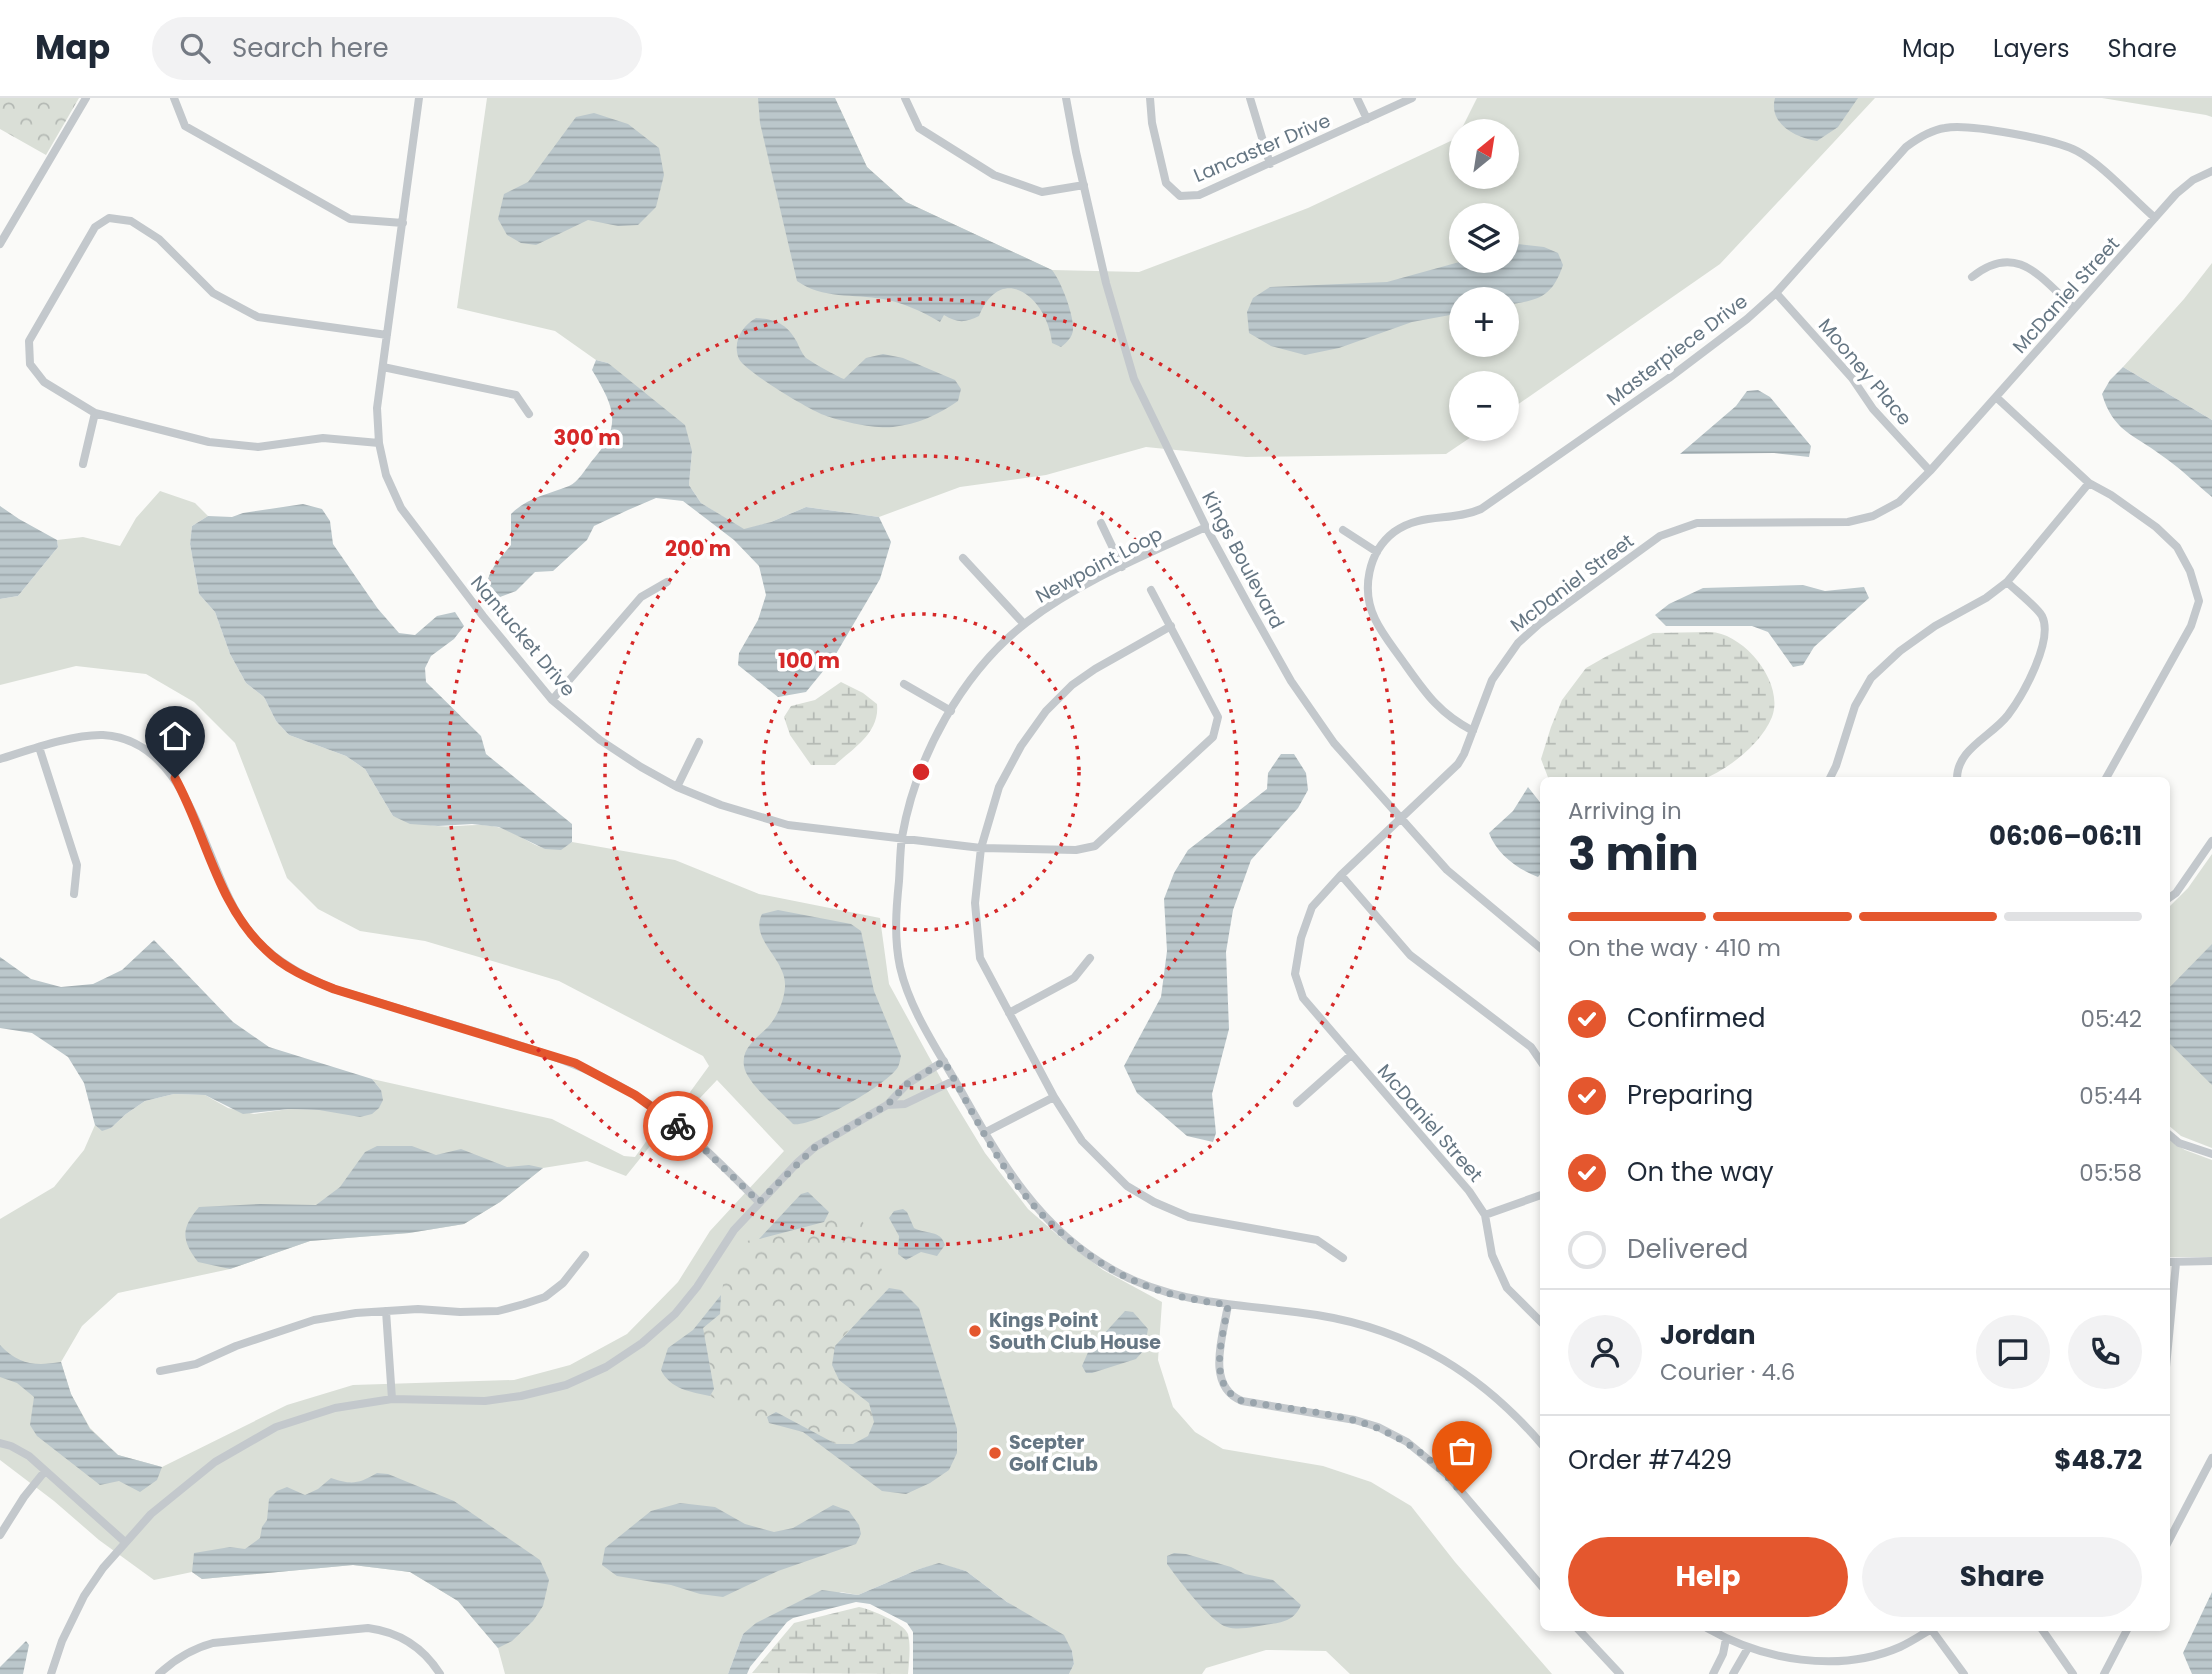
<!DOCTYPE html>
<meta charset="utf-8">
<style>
:root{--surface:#fff;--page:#f2f2f3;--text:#1f2937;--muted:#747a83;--line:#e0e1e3;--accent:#e4572e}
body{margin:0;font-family:Poppins,sans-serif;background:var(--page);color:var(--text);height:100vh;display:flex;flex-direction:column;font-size:26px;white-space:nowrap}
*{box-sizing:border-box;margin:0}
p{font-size:23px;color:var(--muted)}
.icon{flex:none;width:38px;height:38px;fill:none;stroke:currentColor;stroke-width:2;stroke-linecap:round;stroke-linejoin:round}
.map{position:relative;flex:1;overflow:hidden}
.details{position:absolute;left:1540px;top:679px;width:630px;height:854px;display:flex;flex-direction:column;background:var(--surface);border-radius:10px;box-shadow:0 4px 10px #0003}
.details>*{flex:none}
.needle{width:46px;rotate:30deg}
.fabs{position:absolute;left:1449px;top:21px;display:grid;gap:14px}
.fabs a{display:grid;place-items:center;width:70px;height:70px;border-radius:50%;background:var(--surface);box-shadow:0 4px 10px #0003;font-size:35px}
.pin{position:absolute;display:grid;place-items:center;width:60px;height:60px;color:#fff;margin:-72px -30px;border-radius:50% 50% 50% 0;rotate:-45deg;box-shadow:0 0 7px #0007}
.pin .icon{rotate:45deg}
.courier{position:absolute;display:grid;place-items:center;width:70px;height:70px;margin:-35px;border:5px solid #e4572e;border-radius:50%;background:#fff;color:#222;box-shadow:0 2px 9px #0007}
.head em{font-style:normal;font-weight:700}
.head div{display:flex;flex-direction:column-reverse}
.head{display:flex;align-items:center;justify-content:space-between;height:119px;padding:0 28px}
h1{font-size:46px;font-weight:700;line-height:52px}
.bar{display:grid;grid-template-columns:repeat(4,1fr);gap:10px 7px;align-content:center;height:84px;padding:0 28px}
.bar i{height:9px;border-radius:5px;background:var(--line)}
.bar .selected{background:var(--accent)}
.bar p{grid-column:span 4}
.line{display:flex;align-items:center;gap:18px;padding:0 28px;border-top:2px solid var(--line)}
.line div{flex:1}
.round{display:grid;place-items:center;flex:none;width:74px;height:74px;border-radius:37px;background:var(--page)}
ol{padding:0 28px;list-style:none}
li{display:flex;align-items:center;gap:21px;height:77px}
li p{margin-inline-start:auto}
li .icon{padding:7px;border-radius:50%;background:var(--accent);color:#fff;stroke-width:4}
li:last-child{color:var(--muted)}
li i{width:38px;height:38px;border:4px solid var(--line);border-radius:50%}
.cta{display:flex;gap:14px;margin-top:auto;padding:14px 28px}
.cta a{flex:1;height:80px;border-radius:42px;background:var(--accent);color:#fff;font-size:28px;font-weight:700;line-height:80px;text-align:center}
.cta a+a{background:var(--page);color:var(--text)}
header{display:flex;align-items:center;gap:42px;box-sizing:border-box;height:98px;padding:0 35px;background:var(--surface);border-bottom:2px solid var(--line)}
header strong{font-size:33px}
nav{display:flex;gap:38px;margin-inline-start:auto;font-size:24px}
.search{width:490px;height:63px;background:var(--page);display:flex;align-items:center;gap:18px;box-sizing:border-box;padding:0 24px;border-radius:38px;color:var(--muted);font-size:26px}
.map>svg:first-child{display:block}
.grass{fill:#dadfd7;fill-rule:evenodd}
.forest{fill:url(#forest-crowns)}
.wetland{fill:url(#wetland-marsh)}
.water{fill:url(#water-rules)}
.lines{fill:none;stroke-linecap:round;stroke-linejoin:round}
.street{stroke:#c3c8cc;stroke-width:8}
.done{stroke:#99a4ac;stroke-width:7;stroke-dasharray:0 12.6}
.route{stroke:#e4572e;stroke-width:9}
.ring{fill:none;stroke:#d62828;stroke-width:3.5;stroke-dasharray:3.5 7}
.poi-dot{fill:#e4572e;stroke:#fff;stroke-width:2.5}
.labels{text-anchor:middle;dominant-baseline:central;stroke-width:7;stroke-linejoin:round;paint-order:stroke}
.street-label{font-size:19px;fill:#657683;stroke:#fff}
.poi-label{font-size:19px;font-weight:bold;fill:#657683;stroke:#fff;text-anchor:start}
.centre{fill:#d62828;stroke:#fff;stroke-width:3.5}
.ring-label{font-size:21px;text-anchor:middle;font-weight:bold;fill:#d62828;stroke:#fff;stroke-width:7;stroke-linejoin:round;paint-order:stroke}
</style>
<header>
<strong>Map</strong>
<div class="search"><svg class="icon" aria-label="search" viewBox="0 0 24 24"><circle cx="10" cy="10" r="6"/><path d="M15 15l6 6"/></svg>Search here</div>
<nav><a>Map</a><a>Layers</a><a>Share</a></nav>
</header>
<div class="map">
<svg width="2212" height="1576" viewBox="0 0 2212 1576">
<defs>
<pattern id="forest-crowns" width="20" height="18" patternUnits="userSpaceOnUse" patternTransform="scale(1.75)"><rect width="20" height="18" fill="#dadfd7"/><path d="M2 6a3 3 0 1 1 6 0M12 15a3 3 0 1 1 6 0" fill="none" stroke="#b4b9b4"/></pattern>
<pattern id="wetland-marsh" width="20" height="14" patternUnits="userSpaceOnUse" patternTransform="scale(1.75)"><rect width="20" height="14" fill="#dadfd7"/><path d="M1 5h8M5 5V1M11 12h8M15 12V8" fill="none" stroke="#b4b9b4"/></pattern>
<pattern id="water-rules" width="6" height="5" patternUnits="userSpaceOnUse" patternTransform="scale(1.75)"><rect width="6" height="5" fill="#bbc7cb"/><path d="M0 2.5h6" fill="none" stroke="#9ca6aa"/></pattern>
</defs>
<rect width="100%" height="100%" fill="#fafaf8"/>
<path class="grass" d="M487 0H835L867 69 906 104 1052 172 1139 174 1308 110 1457 40 1477 0H1875L1720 166 1507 314V285H1461V331H1483L1446 356 1246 359 1146 349 1046 377 960 389 879 419 806 409 771 424 744 432 701 405 689 387 692 353 608 265 596 262 555 233 457 210ZM1461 33H1507V79H1461ZM1461 117H1507V163H1461ZM1461 201H1507V247H1461Z
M2102 0H2212V19L2206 17Z
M2212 165V322L2123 269 2184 201Z
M160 393 195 405 208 418 192 428 190 446 199 496 215 514 230 556 246 585 264 599 276 623 289 637 346 658 365 671 393 718C407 721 422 726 436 728 457 730 476 724 497 729 526 735 542 764 572 744L675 762 759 796 880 820 889 886 951 999 985 1055 1028 1111 1061 1140 1103 1172 1162 1204 1158 1262 1173 1309 1195 1334 1223 1351 1323 1368 1371 1384 1411 1408 1455 1464 1552 1576H1350L1326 1553 1266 1552 1206 1570 1202 1576H1069L1074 1566 1072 1553 966 1473 939 1466 919 1471 858 1497 841 1494 743 1536 728 1576H505L498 1550 458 1503 410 1474 353 1467 202 1481 192 1474 154 1482 99 1442 54 1403 0 1362V1121L54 1089 84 1052 95 1027 102 1032 111 1030 126 1016 145 1003 174 996 205 997 228 1010 254 1016 289 1011 319 1012 381 992 372 981 552 1021 624 1058 635 1059 660 1024 677 1012 709 968 703 958 559 883 425 843 360 833 318 811 287 780 235 645 194 604 146 576 76 568 0 587V501L18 498 58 449 57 442 83 439 120 448 136 420ZM717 982 784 1053 710 1133 678 1184 627 1236 570 1267 514 1282 353 1287 287 1307 162 1369 118 1357 90 1330 71 1296 61 1264 82 1228 118 1195 230 1171 310 1143 409 1135 464 1126 500 1104 543 1070 587 1063 626 1078 663 1032 682 1019Z
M2212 756V1050L2181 1038 2167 1026V811L2188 790Z
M2166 1040 2185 1052 2212 1062V1159H2167Z"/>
<path class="forest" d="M0 0H79L46 57 0 31Z
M829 1114 861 1119 889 1190 835 1247 839 1282C847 1289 864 1296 869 1305 883 1328 862 1348 839 1346 826 1345 790 1322 776 1314L767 1319 769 1325H752L738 1313 710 1298 714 1291 703 1230 722 1204 723 1185 741 1151 747 1143 824 1124Z"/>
<path class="wetland" d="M1710 534C1744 535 1785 585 1772 619 1761 646 1728 672 1701 682H1549L1541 661 1551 629 1562 602 1586 570 1607 558 1653 535Z
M841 584 863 595 877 606C880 635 853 650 835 667H811L790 637 784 619 791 608 815 602Z
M859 1509C870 1511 904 1525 908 1536 911 1547 909 1565 908 1576L752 1575 794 1525Z"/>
<path class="water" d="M758 0H835L867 69 906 104 1052 172C1061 183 1074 217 1073 231 1073 239 1066 245 1061 249L1052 245C1048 201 1002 162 979 218 965 225 957 225 944 217L940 224C923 214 902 204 883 201 854 196 822 201 797 183L760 25Z
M1775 0H1858L1838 29 1817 43C1796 40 1768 26 1775 0Z
M594 15 628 26 659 50 664 77 656 109 638 127 618 128 588 122 536 147 521 145 507 137 498 121 504 96 528 84 576 19Z
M1518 146 1544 149 1558 155 1563 167C1552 200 1538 202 1507 207V201H1461V215L1412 224 1339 250 1305 257 1271 248 1249 235 1247 214 1253 200 1270 189 1387 184 1463 163H1507V150Z
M756 220C776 221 787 226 797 244 799 249 802 255 805 259 809 263 838 279 844 281L866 260 883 256 903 260 955 282 961 291 958 303C938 317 918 326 893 329 875 331 842 324 824 317 808 311 746 274 739 261 732 244 742 228 756 220Z
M596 262 608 265 685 327 692 353 689 387 701 405 744 431 771 424 806 409 879 419 891 444 880 481 833 561 806 594 778 599 738 567 739 555 758 522 766 497 759 468 734 442 683 403 656 400 628 412 594 428 587 442 553 473 535 474 516 493 500 499 486 489C489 471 500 460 511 447V416C528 399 547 397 569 388 578 384 585 372 591 364 623 328 615 310 592 272Z
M2123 269 2212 322V399C2195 385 2179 369 2161 357 2133 336 2113 333 2102 296L2110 282Z
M1758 292 1770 299 1811 348 1809 359 1774 355 1680 356 1736 308 1747 293Z
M303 406 322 411 330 423 333 446 378 511 399 535 415 537 437 518 455 514 464 528 454 541 431 558 425 570 426 584 481 638 486 656 572 726V744L561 752 545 751 499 729 472 726 438 728 410 726 393 718 365 671 346 658 289 637 276 623 264 599 246 585 230 556 215 514 199 496 190 446 192 428 208 418 232 419 243 415Z
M0 408 19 421 57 442 58 449 18 498 0 501Z
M1803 487 1825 493 1864 489 1869 500 1814 549 1803 567 1793 569 1768 534 1752 528H1666L1655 517 1669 506 1703 490Z
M1281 656H1294L1306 675 1308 692 1298 710 1251 762 1233 812 1226 854 1229 931 1212 996 1216 1035 1213 1044 1187 1038 1137 995 1124 968 1161 899 1167 853 1164 801 1174 775 1188 752 1267 691 1268 675Z
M1528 689 1543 708V773L1538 779C1517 771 1497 756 1489 735L1513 713Z
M778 812 851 826 861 833 874 893 901 958C900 961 900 965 898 969 887 987 812 1030 793 1026 780 1012 746 985 744 968 741 950 757 940 768 929 777 919 784 903 785 889 787 861 749 842 762 816Z
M154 842 233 924 269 949 372 981 381 992 383 1002 379 1010 372 1016 360 1019 319 1012 289 1011 243 1016 205 997 174 996 145 1003 126 1016 111 1030 102 1033 95 1027 84 985 68 959 32 935 0 930V859L31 881 61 889 93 886 122 872Z
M2212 846V987L2167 943 2166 893Z
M377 1048H412L436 1057 461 1051 507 1069 529 1067 543 1070 500 1104 464 1126 409 1135 310 1143 230 1171 198 1164C181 1142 181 1130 199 1109L260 1106 316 1107 340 1089 365 1054Z
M808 1094 829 1114 824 1124 759 1141 801 1096Z
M903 1111 907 1114 914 1130C927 1137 940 1131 945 1147L937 1158 921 1154 906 1162 898 1156 899 1138 889 1120 894 1113Z
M889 1190 901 1192 919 1210 957 1331V1355L949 1372 930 1385 906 1396 882 1393 803 1334 769 1325 767 1319 776 1314 836 1346H853L868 1338 874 1324 869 1305 839 1282 832 1267 835 1248Z
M721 1197 720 1216 703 1230 714 1291 710 1298C691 1294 670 1291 661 1272L668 1250 693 1232Z
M1125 1213 1133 1214 1148 1231 1144 1252 1136 1261 1092 1275H1086L1082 1268 1089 1252Z
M0 1247C19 1267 35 1268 61 1264L71 1296 90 1331 118 1357 162 1369 157 1382 140 1394 119 1383 100 1387 37 1338 30 1327 34 1299 17 1285 0 1279Z
M377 1375 388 1376 454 1403 540 1462 549 1482 543 1508 533 1523 512 1543 498 1550 458 1503 410 1474 353 1467 202 1481 192 1474 194 1455 230 1449 245 1451 260 1440 262 1429 267 1422 269 1401 277 1393 287 1389 305 1397 318 1391 331 1380C352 1387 358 1386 377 1375Z
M680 1405 715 1409 745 1426 774 1434 793 1430 833 1407 849 1413 859 1427 861 1436 856 1446 778 1473 723 1499 700 1496 671 1487 617 1478 602 1467 605 1450 651 1413Z
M1174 1455 1186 1456 1231 1469 1245 1476 1273 1482 1301 1507C1295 1521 1285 1524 1271 1526 1257 1528 1240 1533 1227 1529 1210 1524 1178 1481 1167 1466V1458Z
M939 1465 966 1473 1007 1504 1064 1537 1072 1553 1074 1566 1069 1576H913V1534L907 1525 870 1506 856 1504 793 1520 787 1524 750 1569 747 1576H728L743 1536 756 1525 822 1492 858 1497 919 1471Z
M2212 1494V1576H2192L2183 1555Z
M26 1543 29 1547 23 1576H0V1569Z"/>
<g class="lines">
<path class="street" d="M174 0 185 28 350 121 403 125
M419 0 377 310 379 345 386 377 401 410 483 518 552 602 600 642 641 669 677 689 721 707 788 727 981 750 1076 752 1095 748 1213 639 1218 619 1151 492
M905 0 919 30 994 77 1042 94 1084 87
M1066 0 1076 54 1106 185 1134 281 1206 429 1250 510 1291 583 1334 645 1447 772 1544 853
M1150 0 1152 25 1166 85 1180 98 1199 97 1412 0
M1250 0 1270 66
M1357 0 1367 21
M0 146 86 0
M1972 179C2017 143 2041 180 2074 210
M1776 195 1852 280 1873 311 1930 373
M383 269 516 297 529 316
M1996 299 2089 385 2111 397 2156 429 2177 449 2190 473 2199 503 2191 528 2105 682
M379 345 323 340 258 349 209 344 95 315 44 284 30 266 29 243 95 129 109 120 131 123 159 141 213 195 258 219 387 237
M83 366 95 315
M1101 425 1122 469
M1206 429C1146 457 1080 483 1027 524 962 574 916 659 902 739 900 753 900 768 899 783 896 812 894 840 900 869 910 913 939 954 961 993 1001 1064 1039 1131 1113 1172 1176 1208 1248 1206 1317 1217 1411 1232 1483 1277 1544 1349
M1343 432 1377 454
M963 460 1024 526
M1171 528 1095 571 1072 587 1046 613 1021 648 999 689 981 750 975 805 980 860 1054 999 1082 1043 1127 1088 1154 1104 1189 1119 1317 1142 1343 1160
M904 586 951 613
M552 602 641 499 667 484
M1473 633C1438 615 1424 593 1402 562 1393 549 1382 536 1375 521 1361 492 1368 454 1394 434 1421 414 1452 424 1481 411L1669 280 1747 221 1776 195 1906 49C1918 40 1931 32 1945 30 1968 25 2057 42 2077 53 2103 67 2132 100 2155 120
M39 649 77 767 74 796
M0 661C29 652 73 636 103 637 190 642 203 765 242 823 264 857 297 876 334 891 382 905 429 920 477 934 532 951 585 966 635 997 682 1026 720 1065 759 1104
M1829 682 1836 668 1855 608 1871 580 1900 553 1935 528 1986 500 2007 484 2089 385
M1957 682C1956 651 1991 639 2008 617 2023 597 2054 542 2042 518 2036 508 2015 492 2007 484
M677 689 699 644
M1341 777 1410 857 1531 949 1544 968
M2166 802 2176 795 2212 743
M1009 915 1074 880 1090 860
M1297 1005 1351 957
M887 1007 905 1006 955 982
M2166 1034 2179 1045 2212 1056
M984 1035 1054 999
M1485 1117 1544 1096
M2166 1164 2212 1163
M1228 1207C1223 1238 1205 1288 1242 1303L1355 1322 1378 1329 1407 1344 1447 1377 1544 1491
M386 1213 392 1301
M1544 1227 1507 1190 1492 1157 1485 1117 1469 1093 1303 900 1295 876 1301 840 1312 809 1341 777 1458 666 1464 656 1492 582 1518 545 1539 526 1660 438 1697 425 1848 424 1873 418 1899 404 1930 373 2176 96 2193 82 2212 73
M2166 1269 2176 1165
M160 1273 196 1266 236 1248 314 1222 356 1215 418 1211 460 1214 498 1213 524 1206 545 1199 563 1185 585 1157
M0 1345 11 1348 29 1358 125 1444
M0 1437 24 1399 45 1373
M2166 1448 2212 1360
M1577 1530 1620 1576
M1707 1530C1763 1562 1838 1576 1900 1549 1911 1544 1923 1536 1933 1530
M2041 1530 2073 1576
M1931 1531 1964 1576
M51 1576 62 1543 84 1498 103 1470 151 1416 215 1364 276 1329 335 1310 392 1301 485 1303 521 1298 566 1287 606 1269 642 1245 675 1216 697 1189 734 1132 797 1065 815 1049 887 1007 907 986 944 963
M159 1576C175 1561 191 1551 213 1545L368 1530C399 1534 423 1549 440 1576
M1713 1576 1723 1556 1726 1541
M1733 1576 1748 1550
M2104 1576 2128 1530"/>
</g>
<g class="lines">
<path class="done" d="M678 1028 696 1043 759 1104 815 1049 887 1007 907 986 944 963C968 1005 990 1052 1020 1091 1058 1140 1114 1182 1175 1197 1192 1202 1210 1204 1228 1207 1224 1238 1205 1287 1242 1303 1338 1319 1395 1315 1462 1395"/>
<path class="route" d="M175 680C206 736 217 806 265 851 284 870 309 881 334 891L575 965 635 997 678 1028"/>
</g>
<g class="ring">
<circle cx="921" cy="674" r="158"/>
<circle cx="921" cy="674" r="316"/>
<circle cx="921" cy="674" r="473"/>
</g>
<g class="poi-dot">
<circle cx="975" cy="1233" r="7"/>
<circle cx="995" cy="1355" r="7"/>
</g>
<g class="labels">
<g class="street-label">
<text transform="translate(1262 50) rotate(-23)">Lancaster Drive</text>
<text transform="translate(2066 197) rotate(-48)">McDaniel Street</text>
<text transform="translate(1677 252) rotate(-37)">Masterpiece Drive</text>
<text transform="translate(1865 274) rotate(50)">Mooney Place</text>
<text transform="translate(1243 462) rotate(62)">Kings Boulevard</text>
<text transform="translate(1099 467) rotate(-28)">Newpoint Loop</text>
<text transform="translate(1572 485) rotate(-37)">McDaniel Street</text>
<text transform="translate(523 538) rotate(50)">Nantucket Drive</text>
<text transform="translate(1430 1025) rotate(49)">McDaniel Street</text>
</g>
<g class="poi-label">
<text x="989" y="1222">Kings Point<tspan x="989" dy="22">South Club House</tspan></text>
<text x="1009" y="1344">Scepter<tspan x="1009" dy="22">Golf Club</tspan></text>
</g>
</g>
<circle cx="921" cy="674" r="10" class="centre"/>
<g class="ring-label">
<text x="587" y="347">300 m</text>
<text x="698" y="458">200 m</text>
<text x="809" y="570">100 m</text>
</g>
</svg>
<div class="fabs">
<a><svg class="needle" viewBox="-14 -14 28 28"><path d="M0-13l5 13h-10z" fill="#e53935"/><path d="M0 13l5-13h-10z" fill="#747a83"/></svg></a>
<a><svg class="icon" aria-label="layers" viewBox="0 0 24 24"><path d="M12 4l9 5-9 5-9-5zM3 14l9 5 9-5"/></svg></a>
<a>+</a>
<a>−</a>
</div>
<div class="pin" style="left:1462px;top:1395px;background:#ea580c"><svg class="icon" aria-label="bag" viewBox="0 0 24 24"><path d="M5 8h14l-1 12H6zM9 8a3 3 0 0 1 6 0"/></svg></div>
<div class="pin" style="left:175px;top:680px;background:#1f2937"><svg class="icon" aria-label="home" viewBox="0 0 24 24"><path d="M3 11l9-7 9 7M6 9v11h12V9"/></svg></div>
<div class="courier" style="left:678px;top:1028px"><svg class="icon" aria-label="bike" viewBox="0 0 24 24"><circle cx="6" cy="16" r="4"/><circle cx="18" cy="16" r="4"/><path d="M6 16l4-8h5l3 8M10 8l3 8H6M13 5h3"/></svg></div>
<section class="details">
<div class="head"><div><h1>3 min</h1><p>Arriving in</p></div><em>06:06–06:11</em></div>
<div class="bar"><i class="selected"></i><i class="selected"></i><i class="selected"></i><i></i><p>On the way · 410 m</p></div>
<ol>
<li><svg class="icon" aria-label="check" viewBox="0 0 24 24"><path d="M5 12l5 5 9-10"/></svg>Confirmed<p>05:42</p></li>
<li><svg class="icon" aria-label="check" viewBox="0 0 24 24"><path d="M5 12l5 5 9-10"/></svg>Preparing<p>05:44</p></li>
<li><svg class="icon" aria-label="check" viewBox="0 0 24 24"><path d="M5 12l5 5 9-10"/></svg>On the way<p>05:58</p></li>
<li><i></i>Delivered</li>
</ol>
<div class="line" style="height:126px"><a class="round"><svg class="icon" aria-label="person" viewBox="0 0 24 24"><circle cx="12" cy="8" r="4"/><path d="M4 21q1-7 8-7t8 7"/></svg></a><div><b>Jordan</b><p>Courier · 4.6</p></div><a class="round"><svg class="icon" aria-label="chat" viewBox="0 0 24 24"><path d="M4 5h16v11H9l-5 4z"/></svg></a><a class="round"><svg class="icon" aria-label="phone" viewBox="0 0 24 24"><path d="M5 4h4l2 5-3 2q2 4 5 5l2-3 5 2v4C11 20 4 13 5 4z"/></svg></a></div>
<div class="line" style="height:91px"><div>Order #7429</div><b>$48.72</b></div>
<div class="cta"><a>Help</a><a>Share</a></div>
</section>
</div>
